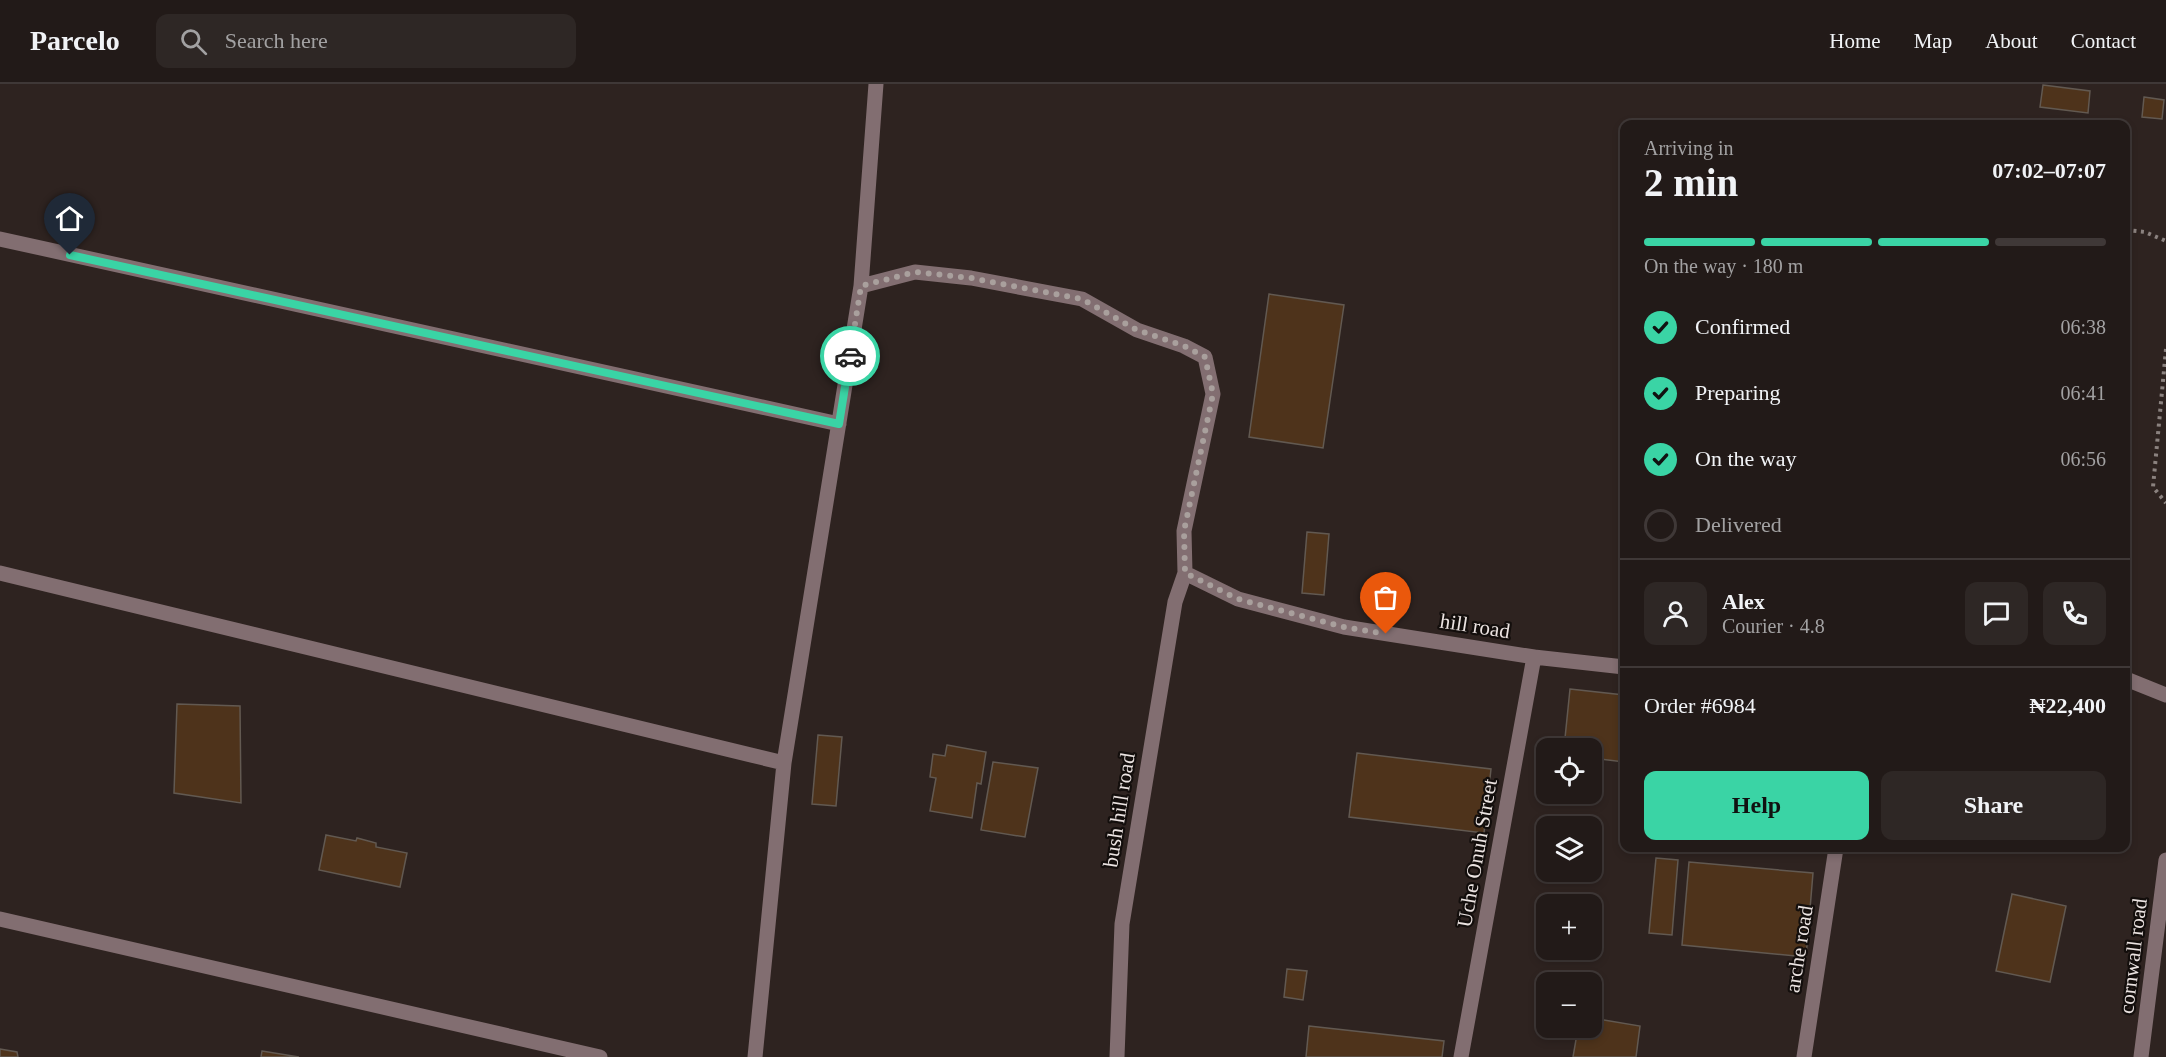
<!DOCTYPE html>
<meta charset="utf-8">
<style>
:root{--surface:#221a18;--page:#2e2725;--text:#f1f3f6;--muted:#a2a1a2;--line:#3f3837;--accent:#3ad4a5}
body{margin:0;font-family:"Times New Roman",serif;background:var(--page);color:var(--text);height:100vh;display:flex;flex-direction:column;font-size:22px;white-space:nowrap}
*{box-sizing:border-box;margin:0}
p{font-size:20px;color:var(--muted)}
.icon{flex:none;width:33px;height:33px;fill:none;stroke:currentColor;stroke-width:2;stroke-linecap:round;stroke-linejoin:round}
.map{position:relative;flex:1;overflow:hidden}
.panel{position:absolute;left:1620px;top:36px;width:510px;height:732px;display:flex;flex-direction:column;background:var(--surface);border-radius:12px;box-shadow:0 3px 9px #0003,0 0 0 2px var(--line)}
.panel>*{flex:none}
.buttons{position:absolute;left:1536px;top:654px;display:grid;gap:12px}
.buttons a{display:grid;place-items:center;width:66px;height:66px;border-radius:12px;background:var(--surface);box-shadow:0 3px 9px #0003,0 0 0 2px var(--line);font-size:30px}
.pin{position:absolute;display:grid;place-items:center;width:51px;height:51px;color:#fff;margin:-62px -26px;border-radius:50% 50% 50% 0;rotate:-45deg;box-shadow:0 0 6px #0007}
.pin .icon{rotate:45deg}
.courier{position:absolute;display:grid;place-items:center;width:60px;height:60px;margin:-30px;border:4px solid #3ad4a5;border-radius:50%;background:#fff;color:#222;box-shadow:0 2px 8px #0007}
.head em{font-style:normal;font-weight:700}
.head div{display:flex;flex-direction:column-reverse}
.head{display:flex;align-items:center;justify-content:space-between;height:102px;padding:0 24px}
h1{font-size:39px;font-weight:700;line-height:45px}
.bar{display:grid;grid-template-columns:repeat(4,1fr);gap:9px 6px;align-content:center;height:72px;padding:0 24px}
.bar i{height:8px;border-radius:4px;background:var(--line)}
.bar .on{background:var(--accent)}
.bar p{grid-column:span 4}
.line{display:flex;align-items:center;gap:15px;padding:0 24px;border-top:2px solid var(--line)}
.line div{flex:1}
.round{display:grid;place-items:center;flex:none;width:63px;height:63px;border-radius:12px;background:var(--page)}
ol{padding:0 24px;list-style:none}
li{display:flex;align-items:center;gap:18px;height:66px}
li p{margin-inline-start:auto}
li .icon{padding:6px;border-radius:50%;background:var(--accent);color:#111;stroke-width:4}
li:last-child{color:var(--muted)}
li i{width:33px;height:33px;border:3px solid var(--line);border-radius:50%}
.primary-button{display:flex;gap:12px;margin-top:auto;padding:12px 24px}
.primary-button a{flex:1;height:69px;border-radius:12px;background:var(--accent);color:#111;font-size:24px;font-weight:700;line-height:69px;text-align:center}
.primary-button a+a{background:var(--page);color:var(--text)}
header{display:flex;align-items:center;gap:36px;box-sizing:border-box;height:84px;padding:0 30px;background:var(--surface);border-bottom:2px solid var(--line)}
header strong{font-size:28px}
nav{display:flex;gap:33px;margin-inline-start:auto;font-size:21px}
.search{width:420px;height:54px;background:var(--page);display:flex;align-items:center;gap:15px;box-sizing:border-box;padding:0 21px;border-radius:12px;color:var(--muted);font-size:22px}
.map>svg:first-child{display:block}
.building{fill:#4e331b;stroke:#625951;stroke-width:1.5}
.lines{fill:none;stroke-linecap:round;stroke-linejoin:round}
.path{stroke:#8b827f;stroke-width:4;stroke-dasharray:3 4.5;stroke-linecap:butt}
.minor{stroke:#826e71;stroke-width:15}
.done{stroke:#a9a09d;stroke-width:6;stroke-dasharray:0 10.8}
.route{stroke:#3ad4a5;stroke-width:8}
.labels{text-anchor:middle;dominant-baseline:central;stroke-width:4.5;stroke-linejoin:round;paint-order:stroke}
.street-label{font-size:21px;fill:#ebe3e1;stroke:#130e0c}
</style>
<header>
<strong>Parcelo</strong>
<div class="search"><svg class="icon" aria-label="search" viewBox="0 0 24 24"><circle cx="10" cy="10" r="6"/><path d="M15 15l6 6"/></svg>Search here</div>
<nav><a>Home</a><a>Map</a><a>About</a><a>Contact</a></nav>
</header>
<div class="map">
<svg width="2166" height="973" viewBox="0 0 2166 973">
<rect width="100%" height="100%" fill="#2e2320"/>
<path class="building" d="M2043 1 2090 7 2088 29 2040 23Z
M2144 13 2164 16 2162 35 2142 33Z
M1269 210 1344 221 1323 364 1249 353Z
M1307 448 1329 450 1324 511 1302 509Z
M1570 605 1624 611V678L1592 674V664H1564Z
M177 620 240 622 241 719 174 709Z
M818 651 842 653 836 722 812 720Z
M947 661 986 668 981 700 977 699 972 734 930 727 936 694 930 693 933 670 945 672Z
M1357 669 1491 685 1484 749 1349 733Z
M993 678 1038 684 1025 753 981 746Z
M326 751 356 757 357 754 376 759V763L407 769 400 803 319 786Z
M1656 774 1678 776 1672 851 1649 849Z
M1689 778 1813 789 1806 873 1682 861Z
M2012 810 2066 822 2050 898 1996 887Z
M1287 885 1307 887 1303 916 1284 913Z
M1592 934 1640 942 1636 973H1573L1578 944H1592Z
M1309 942 1444 957 1442 973H1306Z
M0 965 17 968 18 973H0Z
M262 967 299 973H261Z"/>
<g class="lines">
<path class="path" d="M2126 146 2145 148 2166 157
M2166 265 2153 403 2166 419"/>
<path class="minor" d="M0 155 839 340
M861 202 915 188 971 194 1082 215 1137 246 1184 262 1205 273 1213 310 1184 447 1185 489 1175 518 1122 840 1117 973
M0 489 784 679
M1185 489 1238 515 1344 543 1534 573 1624 583
M2126 595 2166 611
M0 835 600 973
M755 973 784 679 861 202 876 0
M1461 973 1534 573
M1804 973 1836 764
M2141 973 2166 776"/>
</g>
<g class="lines">
<path class="done" d="M850 272 861 202 915 188 971 194 1082 215 1137 246 1184 262 1205 273 1213 310 1184 447 1185 489 1238 515 1344 543 1386 550"/>
<path class="route" d="M70 171 839 340 850 272"/>
</g>
<g class="labels">
<g class="street-label">
<text transform="translate(1475 542) rotate(9)">hill road</text>
<text transform="translate(1119 726) rotate(-81)">bush hill road</text>
<text transform="translate(1477 769) rotate(-80)">Uche Onuh Street</text>
<text transform="translate(1799 865) rotate(-81)">arche road</text>
<text transform="translate(2133 872) rotate(-83)">cornwall road</text>
</g>
</g>
</svg>
<div class="buttons">
<a><svg class="icon" aria-label="locate" viewBox="0 0 24 24"><circle cx="12" cy="12" r="6"/><path d="M12 2v4M12 18v4M2 12h4M18 12h4"/></svg></a>
<a><svg class="icon" aria-label="layers" viewBox="0 0 24 24"><path d="M12 4l9 5-9 5-9-5zM3 14l9 5 9-5"/></svg></a>
<a>+</a>
<a>−</a>
</div>
<div class="pin" style="left:1386px;top:550px;background:#ea580c"><svg class="icon" aria-label="bag" viewBox="0 0 24 24"><path d="M5 8h14l-1 12H6zM9 8a3 3 0 0 1 6 0"/></svg></div>
<div class="pin" style="left:70px;top:171px;background:#1f2937"><svg class="icon" aria-label="home" viewBox="0 0 24 24"><path d="M3 11l9-7 9 7M6 9v11h12V9"/></svg></div>
<div class="courier" style="left:850px;top:272px"><svg class="icon" aria-label="car" viewBox="0 0 24 24"><path d="M5 17H2v-5l4-1 3-4h7l3 4 3 1v5h-3M9 17h6M6 11h13"/><circle cx="7" cy="17" r="2"/><circle cx="17" cy="17" r="2"/></svg></div>
<section class="panel">
<div class="head"><div><h1>2 min</h1><p>Arriving in</p></div><em>07:02–07:07</em></div>
<div class="bar"><i class="on"></i><i class="on"></i><i class="on"></i><i></i><p>On the way · 180 m</p></div>
<ol>
<li><svg class="icon" aria-label="check" viewBox="0 0 24 24"><path d="M5 12l5 5 9-10"/></svg>Confirmed<p>06:38</p></li>
<li><svg class="icon" aria-label="check" viewBox="0 0 24 24"><path d="M5 12l5 5 9-10"/></svg>Preparing<p>06:41</p></li>
<li><svg class="icon" aria-label="check" viewBox="0 0 24 24"><path d="M5 12l5 5 9-10"/></svg>On the way<p>06:56</p></li>
<li><i></i>Delivered</li>
</ol>
<div class="line" style="height:108px"><a class="round"><svg class="icon" aria-label="person" viewBox="0 0 24 24"><circle cx="12" cy="8" r="4"/><path d="M4 21q1-7 8-7t8 7"/></svg></a><div><b>Alex</b><p>Courier · 4.8</p></div><a class="round"><svg class="icon" aria-label="chat" viewBox="0 0 24 24"><path d="M4 5h16v11H9l-5 4z"/></svg></a><a class="round"><svg class="icon" aria-label="phone" viewBox="0 0 24 24"><path d="M5 4h4l2 5-3 2q2 4 5 5l2-3 5 2v4C11 20 4 13 5 4z"/></svg></a></div>
<div class="line" style="height:78px"><div>Order #6984</div><b>₦22,400</b></div>
<div class="primary-button"><a>Help</a><a>Share</a></div>
</section>
</div>
